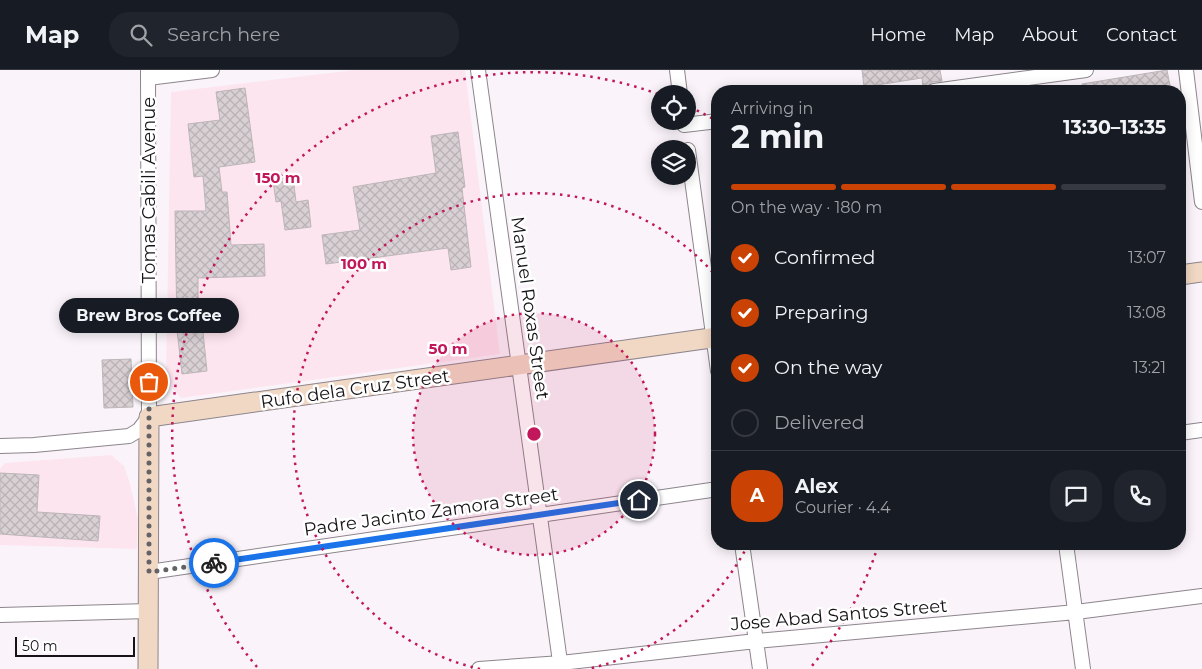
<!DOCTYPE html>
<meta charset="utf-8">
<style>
:root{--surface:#171b24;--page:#20242c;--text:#f1f3f6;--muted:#9ea1a6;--line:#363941;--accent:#ca4305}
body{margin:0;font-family:Montserrat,sans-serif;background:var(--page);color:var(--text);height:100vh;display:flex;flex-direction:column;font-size:19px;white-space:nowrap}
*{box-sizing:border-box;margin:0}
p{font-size:16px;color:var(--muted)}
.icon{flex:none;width:28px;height:28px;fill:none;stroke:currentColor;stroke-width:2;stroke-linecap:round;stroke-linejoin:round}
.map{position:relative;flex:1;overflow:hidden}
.side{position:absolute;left:711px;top:15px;width:475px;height:465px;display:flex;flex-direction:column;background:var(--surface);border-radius:20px;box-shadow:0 2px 12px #0003}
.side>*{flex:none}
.controls{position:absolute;left:651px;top:15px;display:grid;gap:10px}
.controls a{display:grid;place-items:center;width:45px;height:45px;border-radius:50%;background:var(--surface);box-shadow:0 2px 12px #0003;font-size:25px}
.scale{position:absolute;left:15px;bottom:12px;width:120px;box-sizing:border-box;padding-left:5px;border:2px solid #151315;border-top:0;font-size:14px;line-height:18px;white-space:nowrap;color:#151315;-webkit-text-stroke:4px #fff;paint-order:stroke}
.pin{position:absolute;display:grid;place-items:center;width:42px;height:42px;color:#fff;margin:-21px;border:2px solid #fff;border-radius:50%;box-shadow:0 1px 5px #0007}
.courier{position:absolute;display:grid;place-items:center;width:50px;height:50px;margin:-25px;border:4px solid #1a73e8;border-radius:50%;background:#fff;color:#222;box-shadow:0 1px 6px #0007}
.bubble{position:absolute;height:35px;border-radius:18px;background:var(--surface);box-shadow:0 2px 12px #0003;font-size:16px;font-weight:700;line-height:35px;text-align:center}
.overview em{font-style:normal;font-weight:700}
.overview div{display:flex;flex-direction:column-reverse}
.overview{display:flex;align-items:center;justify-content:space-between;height:85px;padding:0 20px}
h1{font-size:32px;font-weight:700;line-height:38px}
.bar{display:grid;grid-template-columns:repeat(4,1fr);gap:8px 5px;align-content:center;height:60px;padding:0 20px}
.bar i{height:6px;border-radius:4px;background:var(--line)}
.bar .current{background:var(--accent)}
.bar p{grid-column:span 4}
.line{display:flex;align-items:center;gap:12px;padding:0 20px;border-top:1px solid var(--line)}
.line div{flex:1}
.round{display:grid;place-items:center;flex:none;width:52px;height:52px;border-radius:20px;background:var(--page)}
ol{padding:0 20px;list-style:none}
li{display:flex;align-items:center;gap:15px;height:55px}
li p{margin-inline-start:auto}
li .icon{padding:5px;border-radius:50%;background:var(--accent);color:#fff;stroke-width:4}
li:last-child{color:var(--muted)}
li i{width:28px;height:28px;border:2px solid var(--line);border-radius:50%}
header{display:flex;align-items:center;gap:30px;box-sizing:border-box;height:70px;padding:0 25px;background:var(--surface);border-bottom:1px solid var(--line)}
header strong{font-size:24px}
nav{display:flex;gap:28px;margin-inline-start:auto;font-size:18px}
.search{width:350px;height:45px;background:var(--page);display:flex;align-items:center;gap:12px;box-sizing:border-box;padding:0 18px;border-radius:20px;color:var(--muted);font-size:19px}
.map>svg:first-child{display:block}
.education{fill:#fde5ef}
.building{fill:url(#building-cross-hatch);stroke:#bdb5b8}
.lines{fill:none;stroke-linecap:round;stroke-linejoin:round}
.street-casing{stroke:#8c868c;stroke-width:16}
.secondary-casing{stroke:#8c868c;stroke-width:21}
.street{stroke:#fff;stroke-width:14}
.secondary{stroke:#f1d8c4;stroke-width:19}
.done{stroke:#656265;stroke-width:5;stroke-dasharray:0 9}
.route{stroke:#1a73e8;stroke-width:6}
.ring{fill:none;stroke:#c2185b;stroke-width:2.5;stroke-dasharray:2.5 5}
.labels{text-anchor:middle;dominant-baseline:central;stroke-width:5;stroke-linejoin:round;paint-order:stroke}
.street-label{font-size:18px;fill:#151315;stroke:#fff}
.centre{fill:#c2185b;stroke:#fff;stroke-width:2.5}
.ring-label{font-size:15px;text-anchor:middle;font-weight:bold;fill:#c2185b;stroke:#fff;stroke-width:5;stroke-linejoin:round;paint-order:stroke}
</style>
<header>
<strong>Map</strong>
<div class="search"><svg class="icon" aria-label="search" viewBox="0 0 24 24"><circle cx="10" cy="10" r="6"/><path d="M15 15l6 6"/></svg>Search here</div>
<nav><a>Home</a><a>Map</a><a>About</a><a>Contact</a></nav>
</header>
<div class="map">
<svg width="1202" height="599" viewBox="0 0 1202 599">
<defs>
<pattern id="building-cross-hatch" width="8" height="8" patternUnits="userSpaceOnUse" patternTransform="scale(1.25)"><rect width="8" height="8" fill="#d9d0d4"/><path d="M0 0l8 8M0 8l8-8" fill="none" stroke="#b9b2b5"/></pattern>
</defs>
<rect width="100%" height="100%" fill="#faf4fa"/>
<path class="education" d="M355 0H465L500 284 181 328 166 311 171 22Z
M111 385 124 396 130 414 138 449 137 479 0 475V399L5 393Z"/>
<path class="building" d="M862 0H940L942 11 932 12 926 17 923 18 922 8 864 17Z
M1167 0 1171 21H1082V14Z
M245 18 255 92 219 97 222 122H227L231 175 264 174 265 206 198 208V252H202L207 301 182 304 177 260 175 141H206L203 106 194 107 188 54 220 50 216 22Z
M458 62 465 117 462 118 471 197 451 200 448 178 326 194 322 165 360 160 353 117 436 103 431 66Z
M293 107 296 132 308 130 311 157 285 160 281 131 276 132 273 110Z
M131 289 133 337 104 338 102 290Z
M0 403 39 405 37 442 100 446 98 471 0 464Z"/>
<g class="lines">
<g class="street-casing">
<path id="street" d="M478 0 561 599
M677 0 680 24
M1186 0 1202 132
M148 8 212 0
M934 21 1086 0
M684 55 718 51
M688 80 718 301
M1180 363 1202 360
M0 376 34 375 129 366 139 360 149 347 148 0
M742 474 760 599
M1066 474 1083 599
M149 502 718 419
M0 545 149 541
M479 599 561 593 756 571 1076 542 1202 526"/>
</g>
<g class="secondary-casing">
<path id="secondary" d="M1180 205 1202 202
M148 599 149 347 718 267"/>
</g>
<use href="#street" class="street"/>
<use href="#secondary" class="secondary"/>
</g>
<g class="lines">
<path class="done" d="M149 312V502L214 493"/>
<path class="route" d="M214 493 639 430"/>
</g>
<circle cx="534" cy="364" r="121" fill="#c2185b" fill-opacity=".12"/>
<g class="ring">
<circle cx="534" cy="364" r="121"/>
<path d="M748 475A241 241 0 0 1 588 599M480 599A241 241 0 1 1 717 207"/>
<path d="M878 476A362 362 0 0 1 811 597M257 597A362 362 0 0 1 658 24M690 37A362 362 0 0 1 715 50"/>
</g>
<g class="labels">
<g class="street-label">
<text transform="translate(149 120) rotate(-90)">Tomas Cabili Avenue</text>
<text transform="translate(530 238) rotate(82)">Manuel Roxas Street</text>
<text transform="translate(355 319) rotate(-8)">Rufo dela Cruz Street</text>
<text transform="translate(431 442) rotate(-8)">Padre Jacinto Zamora Street</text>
<text transform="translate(839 545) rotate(-5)">Jose Abad Santos Street</text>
</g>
</g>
<circle cx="534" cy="364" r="8" class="centre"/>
<g class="ring-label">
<text x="278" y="113">150 m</text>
<text x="364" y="199">100 m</text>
<text x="448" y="284">50 m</text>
</g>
</svg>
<div class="controls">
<a><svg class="icon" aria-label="locate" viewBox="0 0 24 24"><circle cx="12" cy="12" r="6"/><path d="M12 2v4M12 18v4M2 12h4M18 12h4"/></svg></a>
<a><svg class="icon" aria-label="layers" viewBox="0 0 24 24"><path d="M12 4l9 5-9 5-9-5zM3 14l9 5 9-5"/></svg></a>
</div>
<div class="scale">50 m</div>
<div class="pin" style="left:149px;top:312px;background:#ea580c"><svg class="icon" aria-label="bag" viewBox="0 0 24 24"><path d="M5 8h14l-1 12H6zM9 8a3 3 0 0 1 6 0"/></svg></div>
<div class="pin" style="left:639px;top:430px;background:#1f2937"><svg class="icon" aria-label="home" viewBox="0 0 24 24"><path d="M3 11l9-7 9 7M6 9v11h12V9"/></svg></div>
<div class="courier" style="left:214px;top:493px"><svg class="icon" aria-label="bike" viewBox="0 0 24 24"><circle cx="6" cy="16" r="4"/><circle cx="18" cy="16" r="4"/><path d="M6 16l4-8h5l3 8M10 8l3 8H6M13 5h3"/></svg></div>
<div class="bubble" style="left:59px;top:228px;width:180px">Brew Bros Coffee</div>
<section class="side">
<div class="overview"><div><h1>2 min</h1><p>Arriving in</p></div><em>13:30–13:35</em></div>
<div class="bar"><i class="current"></i><i class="current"></i><i class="current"></i><i></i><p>On the way · 180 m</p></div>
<ol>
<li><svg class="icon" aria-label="check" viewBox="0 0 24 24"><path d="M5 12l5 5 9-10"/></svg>Confirmed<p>13:07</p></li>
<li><svg class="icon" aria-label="check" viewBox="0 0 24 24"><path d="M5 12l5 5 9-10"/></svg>Preparing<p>13:08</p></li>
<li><svg class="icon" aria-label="check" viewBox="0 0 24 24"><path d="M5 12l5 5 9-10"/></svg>On the way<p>13:21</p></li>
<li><i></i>Delivered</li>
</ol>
<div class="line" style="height:90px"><b class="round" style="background:var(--accent);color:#fff">A</b><div><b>Alex</b><p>Courier · 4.4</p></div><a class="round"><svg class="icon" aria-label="chat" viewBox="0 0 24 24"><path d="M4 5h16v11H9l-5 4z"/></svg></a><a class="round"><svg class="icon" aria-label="phone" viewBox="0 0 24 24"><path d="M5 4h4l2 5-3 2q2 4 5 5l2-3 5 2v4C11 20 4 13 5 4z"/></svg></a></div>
</section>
</div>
